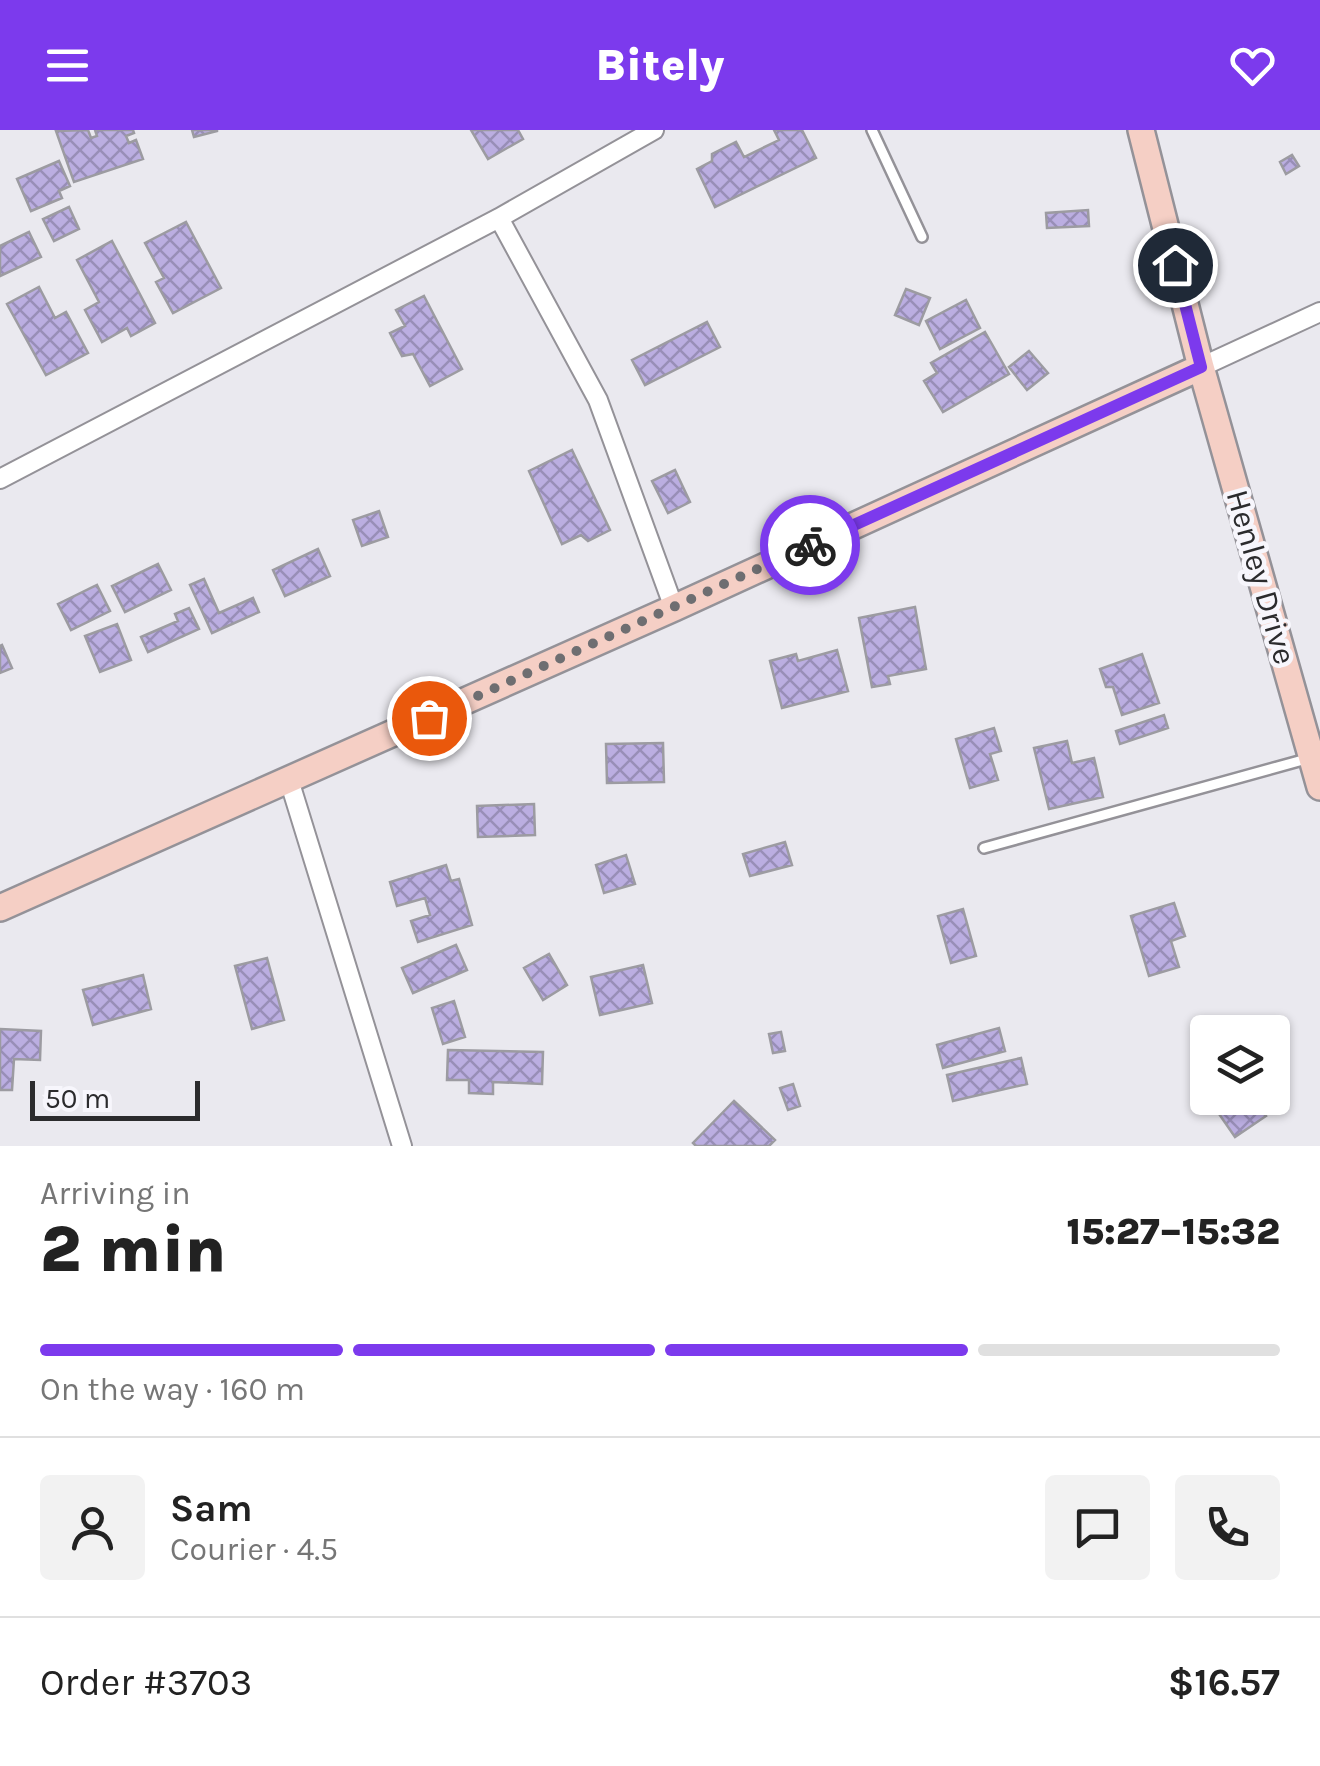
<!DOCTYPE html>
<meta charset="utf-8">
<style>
:root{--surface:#fff;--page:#f2f2f2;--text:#222;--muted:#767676;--line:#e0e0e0;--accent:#7c3aed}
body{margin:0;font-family:Karla,sans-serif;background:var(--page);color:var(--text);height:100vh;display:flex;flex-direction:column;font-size:38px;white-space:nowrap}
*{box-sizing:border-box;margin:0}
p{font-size:32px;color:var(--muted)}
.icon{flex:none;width:55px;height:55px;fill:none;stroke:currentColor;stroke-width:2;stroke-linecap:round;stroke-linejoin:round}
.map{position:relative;height:1016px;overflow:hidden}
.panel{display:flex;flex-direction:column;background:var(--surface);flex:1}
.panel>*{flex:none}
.controls{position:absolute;left:1190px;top:885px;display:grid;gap:20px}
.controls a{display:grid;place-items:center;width:100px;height:100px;border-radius:10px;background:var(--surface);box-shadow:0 2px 8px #0004;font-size:50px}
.scale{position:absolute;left:30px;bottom:25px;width:170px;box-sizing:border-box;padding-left:10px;border:5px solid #2b2b2d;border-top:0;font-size:28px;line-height:35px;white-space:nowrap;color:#2b2b2d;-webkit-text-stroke:8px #f7f6fc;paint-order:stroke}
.pin{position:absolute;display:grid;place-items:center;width:85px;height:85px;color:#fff;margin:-42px;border:5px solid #fff;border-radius:50%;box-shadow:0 2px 10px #0007}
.courier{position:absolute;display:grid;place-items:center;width:100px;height:100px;margin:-50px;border:8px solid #7c3aed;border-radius:50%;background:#fff;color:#222;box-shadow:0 2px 12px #0007}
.head em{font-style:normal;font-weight:800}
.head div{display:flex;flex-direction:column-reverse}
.head{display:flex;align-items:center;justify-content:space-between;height:170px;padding:0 40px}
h1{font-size:65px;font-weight:800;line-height:75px}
.bar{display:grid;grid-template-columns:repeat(4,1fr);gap:15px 10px;align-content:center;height:120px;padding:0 40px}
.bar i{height:12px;border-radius:8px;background:var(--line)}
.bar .current{background:var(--accent)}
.bar p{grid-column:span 4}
.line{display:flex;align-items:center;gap:25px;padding:0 40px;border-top:2px solid var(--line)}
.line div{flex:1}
.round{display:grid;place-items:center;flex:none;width:105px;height:105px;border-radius:10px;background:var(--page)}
header{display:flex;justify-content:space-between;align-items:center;height:130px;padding:0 40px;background:var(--accent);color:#fff;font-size:45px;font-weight:800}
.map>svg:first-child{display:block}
.building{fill:url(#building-cross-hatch);stroke:#9c9ba1;stroke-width:2.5}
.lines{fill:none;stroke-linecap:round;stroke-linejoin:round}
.lane-casing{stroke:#949298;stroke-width:14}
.street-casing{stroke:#949298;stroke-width:22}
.secondary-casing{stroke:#949298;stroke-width:30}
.lane{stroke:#fff;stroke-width:9}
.street{stroke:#fff;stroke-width:18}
.secondary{stroke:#f5cfc5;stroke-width:25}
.done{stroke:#6e6e71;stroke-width:10;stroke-dasharray:0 18}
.route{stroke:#7c3aed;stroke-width:12}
.labels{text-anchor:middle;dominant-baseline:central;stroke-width:9;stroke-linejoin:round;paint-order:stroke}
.street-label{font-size:32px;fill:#2b2b2d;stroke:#f7f6fc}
</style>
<header><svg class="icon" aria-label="menu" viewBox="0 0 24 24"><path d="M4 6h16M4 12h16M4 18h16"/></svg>Bitely<svg class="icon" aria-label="heart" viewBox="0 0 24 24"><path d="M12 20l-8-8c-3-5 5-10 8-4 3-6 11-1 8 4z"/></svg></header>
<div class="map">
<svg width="1320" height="1016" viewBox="0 0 1320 1016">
<defs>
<pattern id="building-cross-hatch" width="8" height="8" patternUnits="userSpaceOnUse" patternTransform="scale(2.5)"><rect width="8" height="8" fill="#bbaee1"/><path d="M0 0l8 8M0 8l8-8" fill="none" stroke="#988eb7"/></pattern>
</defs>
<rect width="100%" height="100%" fill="#eae9ef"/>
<path class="building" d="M88 0 91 8 97 6 95 0H133L134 3 126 6 129 13 136 10 143 29 74 52 56 1Z
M192 0H217V1L194 7Z
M471 0H518L523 9 488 29Z
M774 0H802L816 28 715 77 697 39 712 31V24L736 12 744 27 779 10Z
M1292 25 1299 36 1286 44 1280 32Z
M59 31 70 56 59 61 62 68 31 81 17 49Z
M69 77 79 99 54 111 43 89Z
M1088 80 1089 96 1047 98 1046 83Z
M186 92 221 158 173 183 156 152 164 148 145 113Z
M29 102 41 127 0 146V116Z
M112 111 155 193 131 206 127 198 102 212 85 180 99 172 77 130Z
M39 157 55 188 66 182 88 223 46 245 7 174Z
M906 159 930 168 919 195 895 185Z
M424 166 462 239 430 256 413 224 402 226 390 203 405 196 396 180Z
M966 170 980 198 940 219 926 191Z
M707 192 720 217 645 255 632 230Z
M985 202 1009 244 943 282 924 251 937 243 931 233Z
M1029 221 1048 243 1027 260 1009 237Z
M572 320 610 400 588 411 581 405 562 414 529 341Z
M675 340 690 372 668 383 652 351Z
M379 381 388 407 362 416 353 390Z
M318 419 330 446 285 466 273 440Z
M158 434 171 460 125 482 112 456Z
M204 449 219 483 253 468 259 482 212 503 190 455Z
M97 455 110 481 71 500 58 474Z
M915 477 926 539 888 546 890 554 872 557 859 488Z
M189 478 199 499 148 522 141 507 178 491 175 484Z
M117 494 131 530 100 542 85 506Z
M2 515 12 538 0 543V516Z
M837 520 848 561 782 578 770 531 796 524 798 531Z
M1142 524 1159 573 1122 585 1113 557H1106L1100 539Z
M1164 585 1168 598 1120 614 1116 601Z
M994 598 1001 621 990 624 998 650 970 658 956 609Z
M1067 611 1072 633 1094 628 1103 667 1049 679 1034 618Z
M663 613 664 652 607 653 606 614Z
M534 674 535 705 478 707 477 676Z
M785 712 792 735 750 746 743 724Z
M626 725 635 754 604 763 596 735Z
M446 735 451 751 459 749 472 795 418 812 411 791 430 785 425 768 397 776 390 752Z
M1174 773 1185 806 1171 811 1179 837 1149 846 1131 786Z
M963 779 976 826 951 833 938 786Z
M456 815 467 840 413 863 402 838Z
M549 824 567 855 543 870 524 838Z
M267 828 284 890 252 899 235 836Z
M643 835 652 873 600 885 591 847Z
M143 845 151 879 93 895 83 860Z
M454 871 465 907 443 914 432 878Z
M999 898 1005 921 943 938 937 915Z
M0 899 41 901 40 930 14 929 12 960H0Z
M781 902 785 921 773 923 769 904Z
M448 920 543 922 542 954 493 952V964L469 963V950H447Z
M1021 928 1027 954 953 971 947 945Z
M793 954 800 976 788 980 780 958Z
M1208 968H1253L1266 986 1235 1007Z
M734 971 775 1010 769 1016H696L693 1013Z"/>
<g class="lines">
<g class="lane-casing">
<path id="lane" d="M872 0 922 107
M984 718 1310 628"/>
</g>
<g class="street-casing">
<path id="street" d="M499 88 598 270 674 478
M1201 237 1320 182
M0 349 499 88 654 0
M289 650 402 1016"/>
</g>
<g class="secondary-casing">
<path id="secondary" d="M1141 0 1201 237 1320 657
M0 778 674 478 1201 237"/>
</g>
<use href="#lane" class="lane"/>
<use href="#street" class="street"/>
<use href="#secondary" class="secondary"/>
</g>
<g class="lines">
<path class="done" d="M429 588 810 415"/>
<path class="route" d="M810 415 1201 237 1175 135"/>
</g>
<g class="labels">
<g class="street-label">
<text transform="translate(1261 447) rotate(74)">Henley Drive</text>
</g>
</g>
</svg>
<div class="controls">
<a><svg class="icon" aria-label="layers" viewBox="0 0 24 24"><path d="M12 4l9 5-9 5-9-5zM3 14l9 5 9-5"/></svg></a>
</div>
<div class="scale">50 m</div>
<div class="pin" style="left:429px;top:588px;background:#ea580c"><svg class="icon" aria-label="bag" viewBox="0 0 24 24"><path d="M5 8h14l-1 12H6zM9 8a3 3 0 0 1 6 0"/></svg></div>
<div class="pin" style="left:1175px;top:135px;background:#1f2937"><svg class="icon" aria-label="home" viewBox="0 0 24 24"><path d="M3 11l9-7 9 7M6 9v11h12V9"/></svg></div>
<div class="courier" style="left:810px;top:415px"><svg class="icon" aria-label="bike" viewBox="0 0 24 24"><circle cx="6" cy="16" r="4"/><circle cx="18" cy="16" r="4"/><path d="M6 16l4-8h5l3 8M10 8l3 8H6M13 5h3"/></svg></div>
</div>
<section class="panel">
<div class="head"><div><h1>2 min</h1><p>Arriving in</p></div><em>15:27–15:32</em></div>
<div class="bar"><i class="current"></i><i class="current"></i><i class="current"></i><i></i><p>On the way · 160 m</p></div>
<div class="line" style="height:180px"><a class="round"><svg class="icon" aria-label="person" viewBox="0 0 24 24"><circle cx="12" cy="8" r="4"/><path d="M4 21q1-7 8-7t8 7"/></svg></a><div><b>Sam</b><p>Courier · 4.5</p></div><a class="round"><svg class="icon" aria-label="chat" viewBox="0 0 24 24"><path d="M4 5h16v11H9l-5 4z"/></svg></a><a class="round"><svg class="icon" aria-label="phone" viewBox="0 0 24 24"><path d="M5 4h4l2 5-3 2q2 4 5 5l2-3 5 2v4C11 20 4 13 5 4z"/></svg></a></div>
<div class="line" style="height:130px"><div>Order #3703</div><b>$16.57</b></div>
</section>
